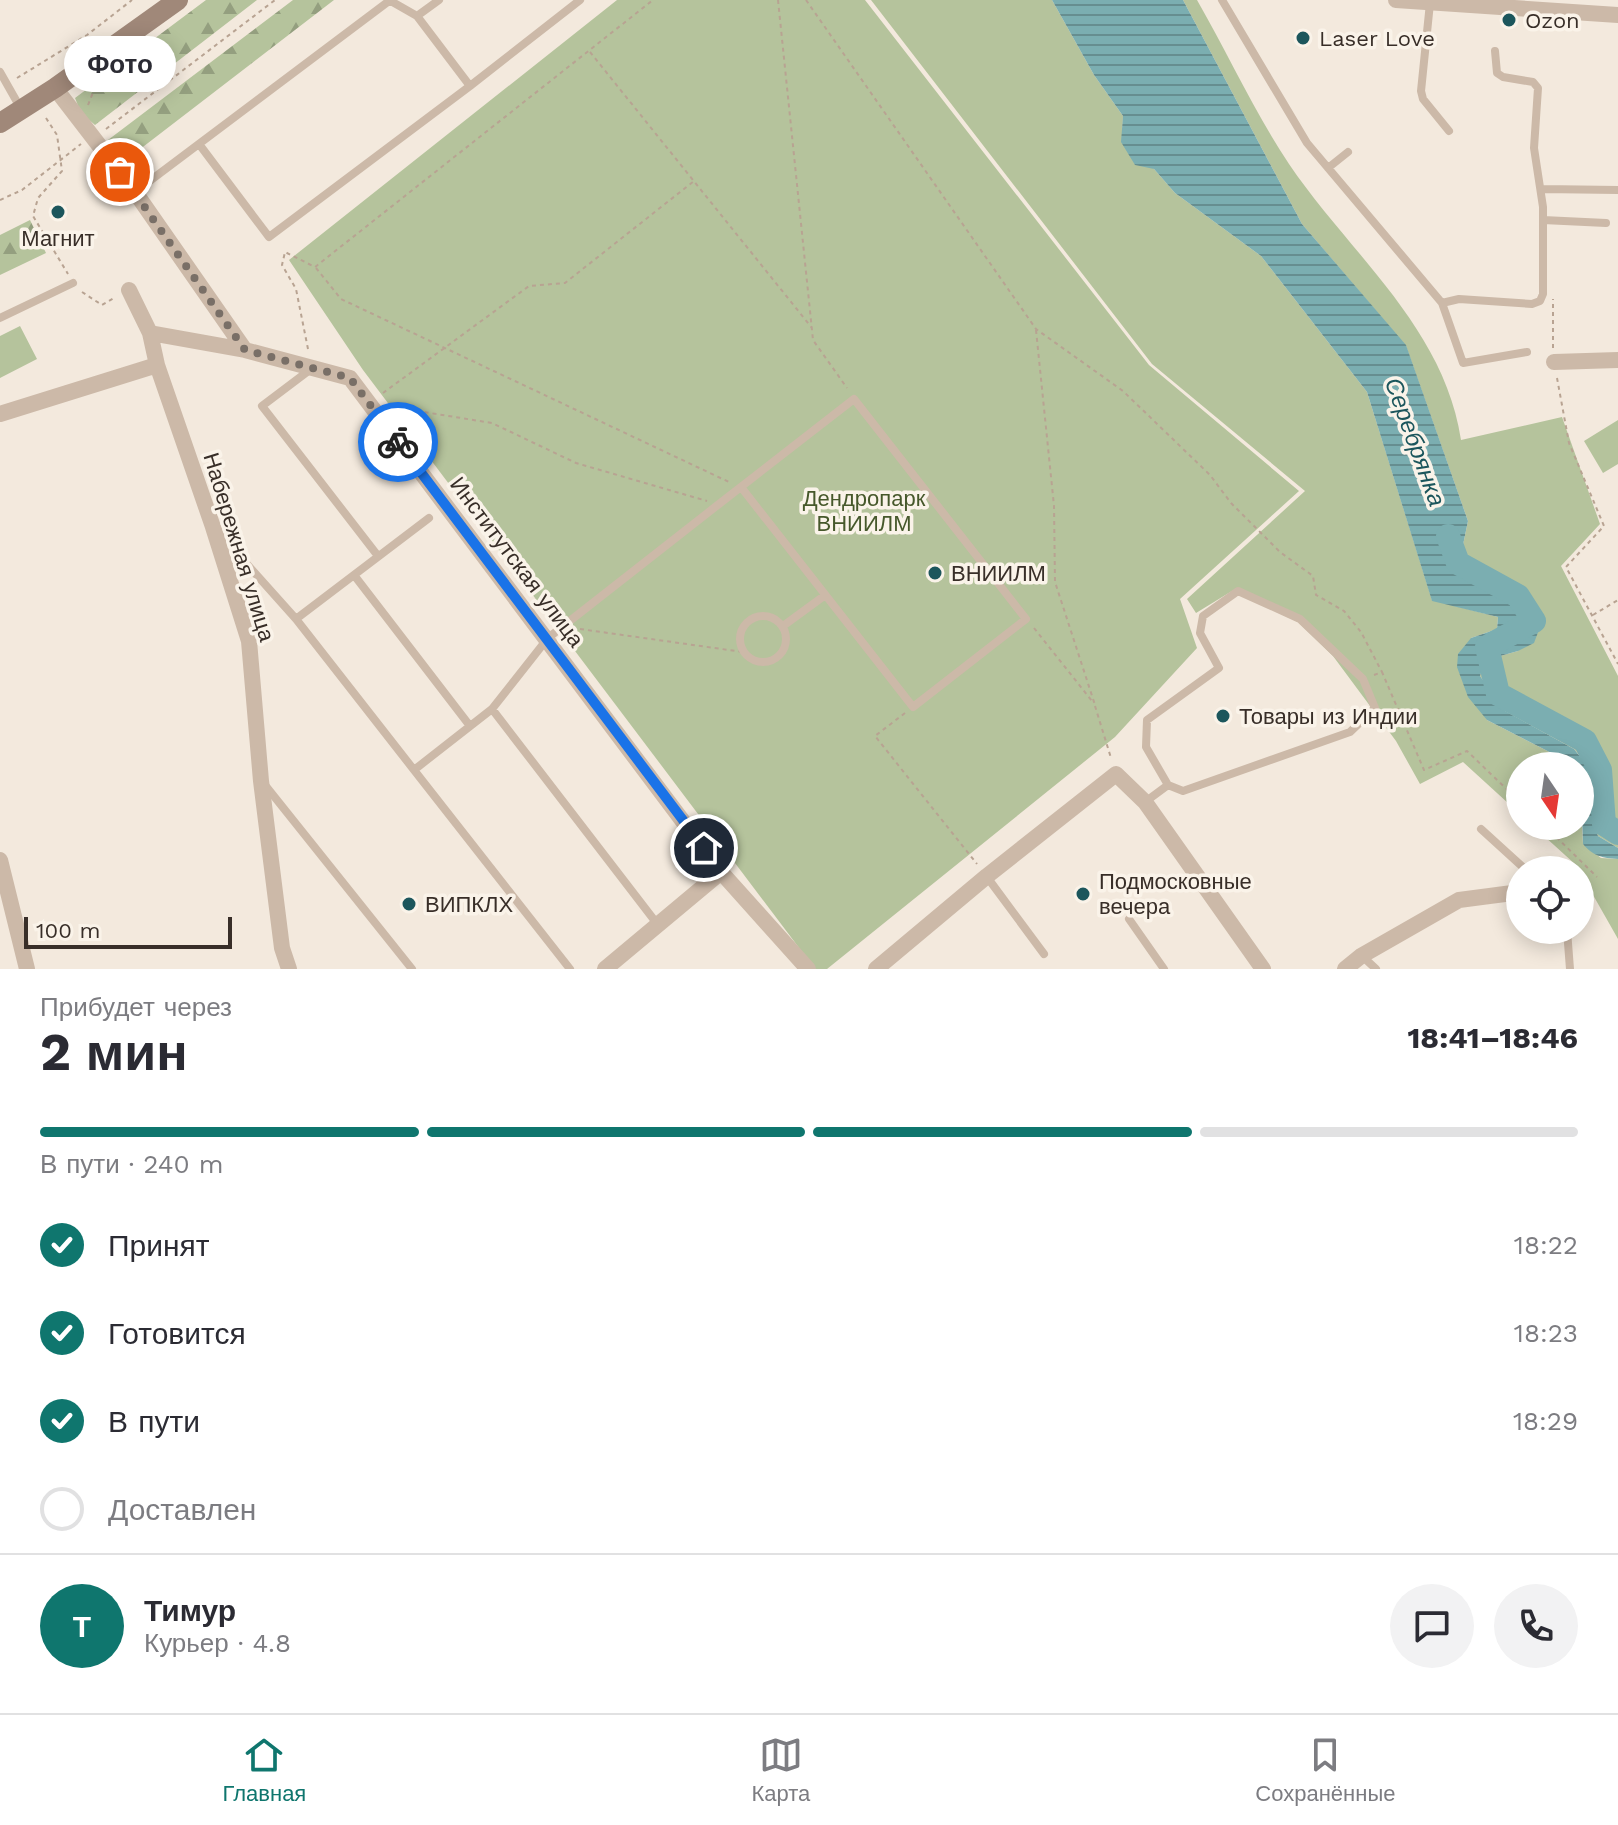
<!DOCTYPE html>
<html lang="ru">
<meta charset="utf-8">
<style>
:root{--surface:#fff;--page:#f2f2f3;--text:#2b2b33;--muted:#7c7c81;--line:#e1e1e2;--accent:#0f766e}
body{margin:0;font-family:"Work Sans",sans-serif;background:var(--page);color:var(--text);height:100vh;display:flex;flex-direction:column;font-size:30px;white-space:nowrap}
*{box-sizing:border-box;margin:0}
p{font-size:26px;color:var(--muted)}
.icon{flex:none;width:44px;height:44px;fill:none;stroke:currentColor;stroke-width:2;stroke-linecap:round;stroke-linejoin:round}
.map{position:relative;height:969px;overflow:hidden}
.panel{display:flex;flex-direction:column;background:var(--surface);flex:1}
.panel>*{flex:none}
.needle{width:52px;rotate:167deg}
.controls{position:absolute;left:1506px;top:752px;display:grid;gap:16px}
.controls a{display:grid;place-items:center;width:88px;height:88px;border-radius:50%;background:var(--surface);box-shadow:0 4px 20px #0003;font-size:40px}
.scale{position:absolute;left:24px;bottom:20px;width:208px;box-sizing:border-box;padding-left:8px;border:4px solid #382e28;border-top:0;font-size:22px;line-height:28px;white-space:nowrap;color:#382e28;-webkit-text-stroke:6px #faf3e9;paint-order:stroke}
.pin{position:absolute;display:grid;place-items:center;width:68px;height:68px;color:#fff;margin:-34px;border:4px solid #fff;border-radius:50%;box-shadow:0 2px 8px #0007}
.courier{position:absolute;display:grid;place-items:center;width:80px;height:80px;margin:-40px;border:6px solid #1a73e8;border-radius:50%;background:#fff;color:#222;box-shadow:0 2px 10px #0007}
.bubble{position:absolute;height:56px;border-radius:28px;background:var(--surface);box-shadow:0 4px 20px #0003;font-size:26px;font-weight:700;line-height:56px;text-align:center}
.head em{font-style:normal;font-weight:700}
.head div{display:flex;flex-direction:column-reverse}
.head{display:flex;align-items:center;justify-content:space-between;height:136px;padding:0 40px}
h1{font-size:52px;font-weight:700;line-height:60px}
.bar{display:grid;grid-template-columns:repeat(4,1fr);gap:12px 8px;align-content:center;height:96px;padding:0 40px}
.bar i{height:10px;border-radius:6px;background:var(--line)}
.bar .current{background:var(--accent)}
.bar p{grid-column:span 4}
.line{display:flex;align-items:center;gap:20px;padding:0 40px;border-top:2px solid var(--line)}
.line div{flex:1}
.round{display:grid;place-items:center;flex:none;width:84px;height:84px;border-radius:42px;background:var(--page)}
ol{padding:0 40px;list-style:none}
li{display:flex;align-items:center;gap:24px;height:88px}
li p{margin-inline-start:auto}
li .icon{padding:8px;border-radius:50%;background:var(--accent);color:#fff;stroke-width:4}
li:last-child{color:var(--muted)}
li i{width:44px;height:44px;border:4px solid var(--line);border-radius:50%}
.tab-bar{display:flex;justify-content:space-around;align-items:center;height:112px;border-top:2px solid var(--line);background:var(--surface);font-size:22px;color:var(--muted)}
.tab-bar a{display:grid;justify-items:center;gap:4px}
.tab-bar .current{color:var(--accent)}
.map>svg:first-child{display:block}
.green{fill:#b5c39c}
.forest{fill:url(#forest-firs)}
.water{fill:url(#water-rules)}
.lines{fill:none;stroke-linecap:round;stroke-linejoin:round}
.river{stroke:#7baeb1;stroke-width:24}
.path{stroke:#b8a392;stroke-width:2;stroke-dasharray:4 4;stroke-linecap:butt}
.lane{stroke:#ccb9a8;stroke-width:8}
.street{stroke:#ccb9a8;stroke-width:16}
.secondary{stroke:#a08879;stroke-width:20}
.done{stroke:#796f67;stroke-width:8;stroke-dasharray:0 14.4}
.route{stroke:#1a73e8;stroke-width:10}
.poi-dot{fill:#1c565c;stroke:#faf3e9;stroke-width:3}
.labels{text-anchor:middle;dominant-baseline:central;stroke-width:7;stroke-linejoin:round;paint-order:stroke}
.poi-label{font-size:22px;fill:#382e28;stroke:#faf3e9;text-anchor:start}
.park-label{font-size:22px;fill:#46582b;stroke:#faf3e9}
.street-label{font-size:22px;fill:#382e28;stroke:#faf3e9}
.water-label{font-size:24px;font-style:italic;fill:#1c565c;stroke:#faf3e9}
</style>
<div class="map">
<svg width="1618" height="969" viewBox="0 0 1618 969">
<defs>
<pattern id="forest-firs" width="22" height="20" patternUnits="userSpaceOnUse" patternTransform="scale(2)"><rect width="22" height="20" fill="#b5c39c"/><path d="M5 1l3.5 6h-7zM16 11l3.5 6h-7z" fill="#949f7f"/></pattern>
<pattern id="water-rules" width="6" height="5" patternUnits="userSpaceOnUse" patternTransform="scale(2)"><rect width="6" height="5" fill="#7baeb1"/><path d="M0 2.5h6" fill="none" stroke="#668e90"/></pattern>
</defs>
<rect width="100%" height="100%" fill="#f3e9dd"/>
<path class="green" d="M617 0H865L1149 365 1299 491 1180 599 1197 648 1115 737 827 969H815L363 370 289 260Z
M871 0H1052L1094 75 1123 116 1122 142 1154 169 1175 193 1261 256 1367 392 1432 600 1498 617 1497 629 1471 638 1487 720 1569 762 1571 766H1520V814L1463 762 1420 784 1396 741 1333 656 1298 622 1232 591 1196 613 1187 599 1305 491 1152 364Z
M1183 0H1197C1228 54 1255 113 1289 164 1350 254 1444 327 1461 440L1562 417 1600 524 1561 566 1618 676V848L1598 836 1594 826V785L1582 758 1574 749 1505 711 1480 676 1486 660 1518 651 1529 608 1467 578 1459 564 1468 521 1406 346 1302 224Z
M20 326 37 359 0 378V336Z
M1618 420V464L1603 473 1584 441Z
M1580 794 1583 844 1601 858 1618 859V939L1576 865 1533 826H1580Z"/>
<path class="forest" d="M206 0H257L95 125 81 113 75 98Z
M293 0H334L135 153 118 149 108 140Z
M30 220 46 253 0 275V235Z"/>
<path class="water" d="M1052 0H1183L1302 224 1406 345 1468 521 1459 564 1467 578 1529 608 1540 627 1534 643 1518 651 1486 660 1480 676 1505 711 1574 749 1582 759 1594 785V825L1598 836 1618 848V859C1602 858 1593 856 1583 844L1580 766H1571L1569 762 1487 720 1468 697 1457 667 1458 654 1471 638 1497 629 1498 617 1432 601 1367 392 1261 256 1175 193 1154 169 1135 165 1121 142 1123 116 1094 75Z"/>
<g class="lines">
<path class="river" d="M1448 536 1458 563 1518 596 1534 621 1487 647 1498 694 1585 741 1600 770 1604 824 1618 833"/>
<path class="path" d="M778 0 813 340 847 388
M806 0 1036 329 1123 391 1210 475 1231 503 1280 552 1313 576 1316 595 1344 611 1361 632 1382 672
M590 52 812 328
M17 78 87 35 132 0
M88 105 96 85 113 69
M46 118 57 135 62 171 38 198 33 216 68 274
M106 129 275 0
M0 200 22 190 81 144
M316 268 341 299 729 482
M82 292 102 305 114 298
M1036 330 1054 506 1055 582 1095 705
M1553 348V299
M308 349 296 289 282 265 285 252 315 267 653 0
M1557 378 1569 443 1604 526 1566 567 1618 664
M383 393 529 286 565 283 694 181
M393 407 492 423 576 463 707 501
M1593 615 1618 600
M1034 628 1092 701
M580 629 743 652
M1374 675 1382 672 1424 770 1467 751 1520 802
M1095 706 1111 758
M905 713 875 736 977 864
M1545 826 1597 877"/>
<path class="lane" d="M389 0 417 16 439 0
M1222 0 1307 143 1442 303 1463 363 1527 352
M1430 3 1421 91 1423 99 1449 131
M0 72 21 109
M470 86 580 0
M199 144 269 237 470 86 417 16
M1328 168 1348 152
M1542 189 1618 190
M135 192 389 1
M1543 220 1606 223
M1442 303 1459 299 1532 304 1540 301 1543 294V207L1534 148 1538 88 1533 82 1503 77 1497 73 1495 51
M0 318 73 283
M311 369 262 406 378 556
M219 533 296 619 414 770 492 709 548 638 719 504 854 399 1026 619 913 707 741 487
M354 575 470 726
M740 639a23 23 0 1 1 46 0a23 23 0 1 1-46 0Z
M296 619 429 518
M783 626 824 596
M492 709 658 925
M414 770 570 969
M265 785 412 969
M1145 802 1168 785 1146 747 1147 720 1219 668 1200 633 1203 616 1238 591 1300 619 1363 679 1375 708 1350 732 1183 791 1168 785
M1481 829 1526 870
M987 877 1044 954
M1129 919 1164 969
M1567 930 1570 969
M1362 956 1376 969"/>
<path class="street" d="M1396 0 1618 15
M55 88 135 192 245 350
M129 290 150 333 157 365 213 527 249 641 261 781 282 948 289 969
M150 333 245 350 350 378 721 872 808 969
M1554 362 1618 360
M0 414 157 365
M0 860 27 969
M605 969 721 872
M876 969 987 876 1116 774 1145 802 1263 969
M1345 969 1361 956 1459 900 1520 892"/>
<path class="secondary" d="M0 123 55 88 178 0"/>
</g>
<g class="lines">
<path class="done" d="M120 172 245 350 350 378 398 442"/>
<path class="route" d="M398 442 704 848"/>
</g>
<g class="poi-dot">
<circle cx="1509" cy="20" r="8"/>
<circle cx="1303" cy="38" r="8"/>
<circle cx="58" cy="212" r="8"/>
<circle cx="935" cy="573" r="8"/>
<circle cx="1223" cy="716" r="8"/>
<circle cx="1083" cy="894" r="8"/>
<circle cx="409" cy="904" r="8"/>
</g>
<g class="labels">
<g class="poi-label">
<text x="1525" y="20">Ozon</text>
<text x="1319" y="38">Laser Love</text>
<text x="58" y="238" text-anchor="middle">Магнит</text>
<text x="951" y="573">ВНИИЛМ</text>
<text x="1239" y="716">Товары из Индии</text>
<text x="1099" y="881">Подмосковные<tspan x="1099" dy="25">вечера</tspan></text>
<text x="425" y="904">ВИПКЛХ</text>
</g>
<g class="park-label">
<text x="864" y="498">Дендропарк<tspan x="864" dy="25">ВНИИЛМ</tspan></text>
</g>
<g class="street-label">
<text transform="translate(239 547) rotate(73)">Набережная улица</text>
<text transform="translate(517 562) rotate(53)">Институтская улица</text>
</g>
<g class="water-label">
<text transform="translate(1415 442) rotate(70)">Серебрянка</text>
</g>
</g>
</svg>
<div class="controls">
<a><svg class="needle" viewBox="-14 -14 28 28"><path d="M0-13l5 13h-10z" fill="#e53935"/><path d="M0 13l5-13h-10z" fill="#7c7c81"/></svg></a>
<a><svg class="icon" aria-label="locate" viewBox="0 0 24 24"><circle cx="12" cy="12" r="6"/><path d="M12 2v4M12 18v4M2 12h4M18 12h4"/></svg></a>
</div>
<div class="scale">100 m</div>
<div class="pin" style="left:120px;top:172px;background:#ea580c"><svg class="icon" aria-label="bag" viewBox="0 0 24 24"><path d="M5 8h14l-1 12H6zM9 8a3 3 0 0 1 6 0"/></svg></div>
<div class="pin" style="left:704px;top:848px;background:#1f2937"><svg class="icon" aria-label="home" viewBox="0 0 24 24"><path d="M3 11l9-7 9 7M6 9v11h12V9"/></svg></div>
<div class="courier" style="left:398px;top:442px"><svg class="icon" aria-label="bike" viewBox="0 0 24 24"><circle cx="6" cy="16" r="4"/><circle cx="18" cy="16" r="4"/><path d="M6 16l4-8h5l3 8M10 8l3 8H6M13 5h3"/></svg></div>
<div class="bubble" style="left:64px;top:36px;width:112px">Фото</div>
</div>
<section class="panel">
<div class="head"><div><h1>2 мин</h1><p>Прибудет через</p></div><em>18:41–18:46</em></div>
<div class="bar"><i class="current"></i><i class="current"></i><i class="current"></i><i></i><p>В пути · 240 m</p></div>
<ol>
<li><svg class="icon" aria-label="check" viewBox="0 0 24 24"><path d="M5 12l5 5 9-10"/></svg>Принят<p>18:22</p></li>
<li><svg class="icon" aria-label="check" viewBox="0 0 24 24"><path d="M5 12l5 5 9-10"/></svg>Готовится<p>18:23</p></li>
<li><svg class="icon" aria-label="check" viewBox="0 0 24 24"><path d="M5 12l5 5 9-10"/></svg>В пути<p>18:29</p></li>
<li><i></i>Доставлен</li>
</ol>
<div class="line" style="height:144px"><b class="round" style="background:var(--accent);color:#fff">Т</b><div><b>Тимур</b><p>Курьер · 4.8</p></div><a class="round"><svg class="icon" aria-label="chat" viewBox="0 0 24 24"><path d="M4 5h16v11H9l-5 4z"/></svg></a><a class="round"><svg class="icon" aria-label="phone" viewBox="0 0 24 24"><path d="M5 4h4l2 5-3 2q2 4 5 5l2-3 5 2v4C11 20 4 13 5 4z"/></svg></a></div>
</section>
<nav class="tab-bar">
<a class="current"><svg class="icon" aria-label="home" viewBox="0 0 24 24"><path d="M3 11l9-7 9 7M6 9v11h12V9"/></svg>Главная</a>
<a><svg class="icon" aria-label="map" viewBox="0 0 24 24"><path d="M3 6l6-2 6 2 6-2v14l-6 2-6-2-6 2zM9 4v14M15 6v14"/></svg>Карта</a>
<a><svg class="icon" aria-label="saved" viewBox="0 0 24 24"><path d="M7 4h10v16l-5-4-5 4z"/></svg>Сохранённые</a>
</nav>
